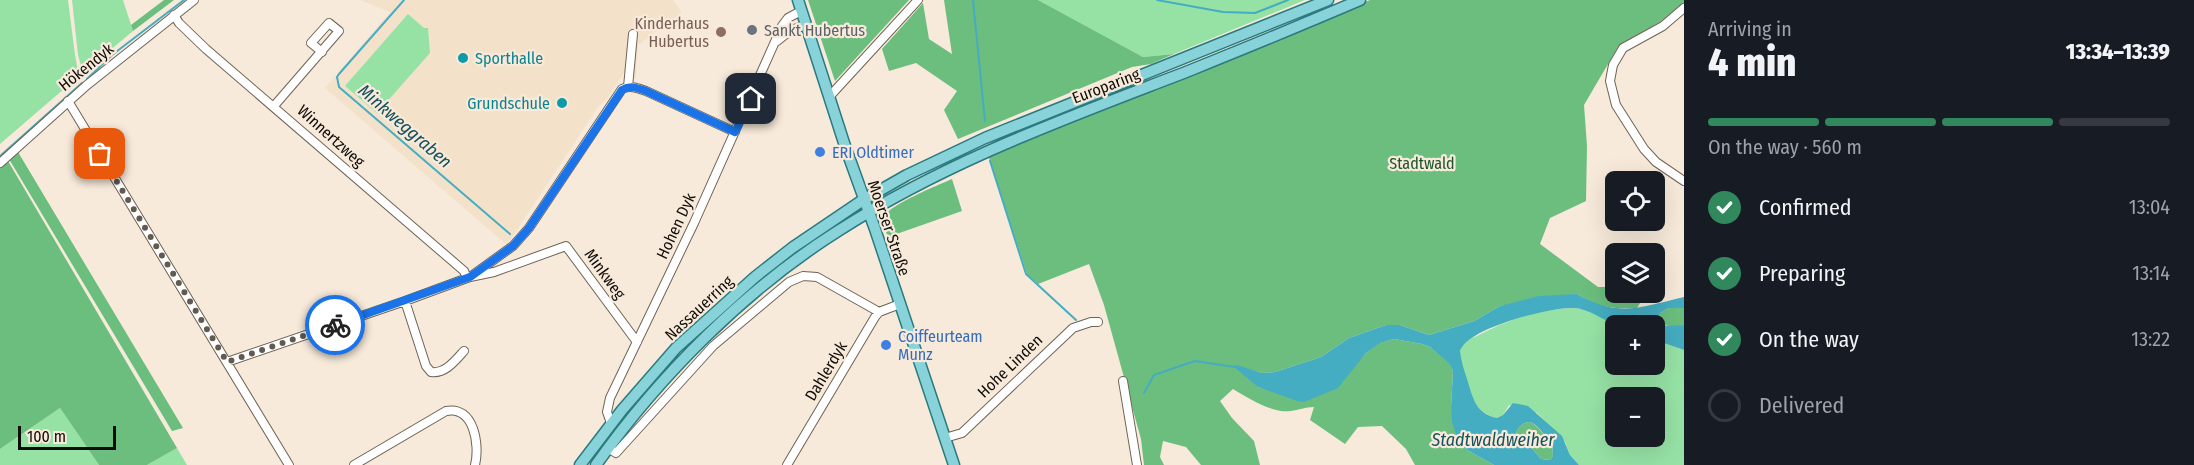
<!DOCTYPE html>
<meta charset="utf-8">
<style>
:root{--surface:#171b24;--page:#20242c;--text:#f1f3f6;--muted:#9ea1a6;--line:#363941;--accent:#30885c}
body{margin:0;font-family:"Fira Sans Condensed",sans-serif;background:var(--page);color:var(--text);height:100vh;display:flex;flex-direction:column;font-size:22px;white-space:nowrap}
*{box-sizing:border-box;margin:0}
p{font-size:20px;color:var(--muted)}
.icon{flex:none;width:33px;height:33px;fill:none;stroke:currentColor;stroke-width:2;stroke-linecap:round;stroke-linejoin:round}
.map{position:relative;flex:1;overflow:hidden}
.details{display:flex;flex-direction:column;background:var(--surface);width:510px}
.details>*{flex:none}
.fabs{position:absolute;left:1605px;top:171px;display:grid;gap:12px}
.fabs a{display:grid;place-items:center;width:60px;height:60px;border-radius:9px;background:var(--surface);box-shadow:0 6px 24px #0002;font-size:30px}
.scale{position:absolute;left:18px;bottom:15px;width:98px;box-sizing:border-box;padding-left:6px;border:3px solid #100c07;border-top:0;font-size:16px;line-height:21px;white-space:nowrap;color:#100c07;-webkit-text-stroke:4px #f7eada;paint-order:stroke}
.pin{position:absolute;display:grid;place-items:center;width:51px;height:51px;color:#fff;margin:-26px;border-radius:12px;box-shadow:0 3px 9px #0006}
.courier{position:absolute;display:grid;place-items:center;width:60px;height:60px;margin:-30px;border:4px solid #1a73e8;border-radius:50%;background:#fff;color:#222;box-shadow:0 2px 8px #0007}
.summary em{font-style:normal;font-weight:800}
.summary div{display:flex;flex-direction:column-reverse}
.summary{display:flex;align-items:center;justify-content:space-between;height:102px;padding:0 24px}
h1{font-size:39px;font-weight:800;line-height:45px}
.bar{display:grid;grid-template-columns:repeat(4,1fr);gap:9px 6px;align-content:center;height:72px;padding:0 24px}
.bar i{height:8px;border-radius:4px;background:var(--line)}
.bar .active{background:var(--accent)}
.bar p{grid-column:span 4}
ol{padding:0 24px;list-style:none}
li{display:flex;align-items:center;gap:18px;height:66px}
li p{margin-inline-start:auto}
li .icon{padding:6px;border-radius:50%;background:var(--accent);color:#fff;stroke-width:4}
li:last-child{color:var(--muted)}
li i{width:33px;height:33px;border:3px solid var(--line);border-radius:50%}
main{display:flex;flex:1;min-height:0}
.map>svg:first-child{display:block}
.built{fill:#f3e1ca}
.green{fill:#96e2a5;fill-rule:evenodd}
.forest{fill:#6bbe7e}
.water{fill:#45adc1;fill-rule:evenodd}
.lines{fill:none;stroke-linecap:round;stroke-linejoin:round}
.stream{stroke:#45adc1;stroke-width:2}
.minor-casing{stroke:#6e6355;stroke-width:10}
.major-casing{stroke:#2a7a7f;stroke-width:13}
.minor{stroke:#fff;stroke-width:8}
.major{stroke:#88d3d9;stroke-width:10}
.done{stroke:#615a51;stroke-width:6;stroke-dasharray:0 10.8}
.route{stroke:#1a73e8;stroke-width:8}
.worship-dot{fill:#6b7280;stroke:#f7eada;stroke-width:2}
.education-dot{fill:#8d6e63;stroke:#f7eada;stroke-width:2}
.culture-dot{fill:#0f9aa8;stroke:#f7eada;stroke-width:2}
.shop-dot{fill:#3f7fe0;stroke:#f7eada;stroke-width:2}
.labels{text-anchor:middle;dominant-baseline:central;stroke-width:4.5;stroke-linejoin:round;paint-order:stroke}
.education-label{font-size:16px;fill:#785e54;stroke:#f7eada;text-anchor:end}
.worship-label{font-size:16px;fill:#5b616d;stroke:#f7eada;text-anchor:start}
.culture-label{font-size:16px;fill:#0d838f;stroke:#f7eada;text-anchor:start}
.street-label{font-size:16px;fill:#100c07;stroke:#f7eada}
.shop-label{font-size:16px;fill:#366cbe;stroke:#f7eada;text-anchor:start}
.park-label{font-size:16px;fill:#1b562c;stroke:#f7eada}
.water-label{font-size:18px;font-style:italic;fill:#15505b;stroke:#f7eada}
</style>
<main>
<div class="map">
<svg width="1684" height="465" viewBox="0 0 1684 465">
<rect width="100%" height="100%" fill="#f7eada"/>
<path class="built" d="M360 0H673L682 12 638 45 636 79 624 73 607 99 598 107 507 245 325 88 390 12Z"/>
<path class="green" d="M0 0H68L75 55 79 76 0 144Z
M72 0H123L133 31 83 73 78 55Z
M1038 0H1305L1174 54 1143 57Z
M408 14 424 28H428L430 53 377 113 345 86Z
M1574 308 1586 310 1619 325 1616 326V364H1654L1655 340 1684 350V465H1579L1570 455 1565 442 1537 413 1509 405 1503 415 1497 418C1480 414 1472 402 1468 386 1466 375 1455 356 1462 346 1465 341 1472 338 1477 336 1507 320 1540 309 1574 308ZM1616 398H1654V436H1616Z
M60 408 99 465H0V449Z
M177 448 187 465H147Z"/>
<path class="forest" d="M164 0H174L133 31 131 25Z
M808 0H909L835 81Z
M944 0H1038L1143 57 1174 54 1151 64 1132 67 958 139 944 110 957 91 916 63 889 71 882 49 923 3 929 39 952 54Z
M1370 0H1684V3L1663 20 1618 47 1584 105 1587 146 1586 201 1550 218 1540 244 1598 287H1615L1616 292 1637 293 1642 300 1637 308H1616L1596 305 1577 294 1500 306 1474 321 1429 335 1400 325H1386L1349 338 1321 357 1275 372 1262 373 1251 370 1258 387 1275 392 1354 366 1366 353 1379 343 1394 339 1422 344 1430 347 1449 362 1453 371 1451 407 1457 437 1467 450 1494 465H1415L1406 449 1382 426 1358 427 1345 444 1310 420 1314 407C1305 407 1299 410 1291 411 1273 414 1248 398 1233 389L1220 401 1232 418 1254 441 1260 465H1201L1186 447 1163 441 1160 457 1164 465H1144L1141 439 1104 305 1089 264 1038 284 1027 274 988 155Z
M18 152 183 428 172 431 9 159Z
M8 161 177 448 147 465H99L60 408 0 449V168Z
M952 179 962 211 888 237C886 231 882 224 883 219 885 206 939 185 952 179Z
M1669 308H1684V325C1674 327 1663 329 1659 317L1660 313Z
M1530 422C1538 425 1545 437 1552 443L1553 456 1550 460 1541 459 1531 447 1517 442 1515 435C1518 428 1521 423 1530 422Z"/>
<path class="water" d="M1577 294C1618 318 1641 307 1684 297V308H1669L1660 313 1659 317 1666 326 1684 325V350L1655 340 1654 326C1643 326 1628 328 1617 325 1602 320 1590 309 1574 308 1550 307 1467 328 1460 351 1461 361 1464 370 1467 379 1473 398 1475 413 1497 418L1503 415 1513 403 1528 406 1562 436 1570 455 1579 465H1494L1467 450 1457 437 1452 422 1451 407 1453 371 1449 363 1430 347 1422 344 1394 339 1380 343 1366 353 1338 388 1304 402 1297 401 1258 387 1233 366 1237 365 1262 373 1275 372 1321 357 1349 338 1386 325H1400L1429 335 1474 321 1500 306 1539 296ZM1530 422C1539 425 1545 437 1552 443L1553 456 1550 460 1541 459 1531 447 1517 442 1515 435C1518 428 1521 423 1530 422Z"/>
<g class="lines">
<path class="stream" d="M404 0 339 74 337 77 339 87 510 234
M973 0 985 121
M1157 0 1223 12 1255 13 1288 0
M87 79 112 55 184 0
M0 156 82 83
M990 161 1026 274 1076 320
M1144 393 1154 375 1195 361 1235 367"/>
<g class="minor-casing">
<path id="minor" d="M1684 8 1663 26 1623 48 1613 65 1610 81 1616 105 1644 149 1656 162 1684 181
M174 15 179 23 206 49 464 271 467 278
M777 41 791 30 806 25
M628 87 633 34
M829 97 918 0
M68 101 289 465
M274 106 339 31 329 23 311 43 322 52
M0 163 87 85 194 0
M405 301 426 366 431 372C445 374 455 361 464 351
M637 342 566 246 494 272 470 277 513 246 529 228 622 89C631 85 637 88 646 91L735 132
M227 362 405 301 470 277
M1123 381 1137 465
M611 423 607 412 610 398 694 223 782 26 788 18 801 11
M945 438 962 433 1073 328 1091 322H1098
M608 448 616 453 713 346 789 282 803 276 817 277 879 312
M354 465 446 411C474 405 480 445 475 465
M787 465 875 317 879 312 900 304"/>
</g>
<g class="major-casing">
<path id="major" d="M798 0 845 146 875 229 954 465
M580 465 622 410 676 348 755 277 792 248 863 200 907 175 985 138 1328 0
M596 465C659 376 746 289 838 231 948 160 1070 117 1191 70 1248 47 1304 24 1360 0"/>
</g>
<use href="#minor" class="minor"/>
<use href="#major" class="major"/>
</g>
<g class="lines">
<path class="done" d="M100 154 227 362 335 325"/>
<path class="route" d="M335 325 470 277 513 246 529 228 622 90C631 85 637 88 646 91L735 132 751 99"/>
</g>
<circle class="worship-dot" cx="752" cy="30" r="6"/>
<circle class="education-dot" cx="721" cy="32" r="6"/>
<g class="culture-dot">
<circle cx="463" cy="58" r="6"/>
<circle cx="562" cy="103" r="6"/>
</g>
<g class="shop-dot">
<circle cx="820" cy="152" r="6"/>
<circle cx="886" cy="345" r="6"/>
</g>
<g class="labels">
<g class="education-label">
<text x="709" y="23">Kinderhaus<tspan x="709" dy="18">Hubertus</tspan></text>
</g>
<g class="worship-label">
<text x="764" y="30">Sankt Hubertus</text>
</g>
<g class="culture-label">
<text x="475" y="58">Sporthalle</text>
<text x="550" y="103" text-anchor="end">Grundschule</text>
</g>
<g class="street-label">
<text transform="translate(86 67) rotate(-39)">Hökendyk</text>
<text transform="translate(1106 86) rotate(-21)">Europaring</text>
<text transform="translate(331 136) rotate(42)">Winnertzweg</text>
<text transform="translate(676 226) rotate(-65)">Hohen Dyk</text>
<text transform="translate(889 228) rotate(71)">Moerser Straße</text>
<text transform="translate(605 274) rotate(54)">Minkweg</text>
<text transform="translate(699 308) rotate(-43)">Nassauerring</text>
<text transform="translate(1010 366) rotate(-44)">Hohe Linden</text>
<text transform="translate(826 371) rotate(-59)">Dahlerdyk</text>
</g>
<g class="shop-label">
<text x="832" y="152">ERI Oldtimer</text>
<text x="898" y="336">Coiffeurteam<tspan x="898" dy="18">Munz</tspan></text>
</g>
<g class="park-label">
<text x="1422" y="163">Stadtwald</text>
</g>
<g class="water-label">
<text transform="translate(405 126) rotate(41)">Minkweggraben</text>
<text x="1493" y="440">Stadtwaldweiher</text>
</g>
</g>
</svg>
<div class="fabs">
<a><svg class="icon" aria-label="locate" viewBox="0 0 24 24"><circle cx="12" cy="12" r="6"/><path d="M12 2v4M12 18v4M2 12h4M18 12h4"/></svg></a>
<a><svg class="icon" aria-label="layers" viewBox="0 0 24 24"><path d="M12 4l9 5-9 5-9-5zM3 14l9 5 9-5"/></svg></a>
<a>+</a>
<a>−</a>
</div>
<div class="scale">100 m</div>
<div class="pin" style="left:100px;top:154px;background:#ea580c"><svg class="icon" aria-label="bag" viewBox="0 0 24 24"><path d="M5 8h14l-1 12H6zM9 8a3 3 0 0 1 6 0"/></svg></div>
<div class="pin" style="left:751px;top:99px;background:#1f2937"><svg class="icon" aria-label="home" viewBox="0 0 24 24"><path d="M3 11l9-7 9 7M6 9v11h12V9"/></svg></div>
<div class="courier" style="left:335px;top:325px"><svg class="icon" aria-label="bike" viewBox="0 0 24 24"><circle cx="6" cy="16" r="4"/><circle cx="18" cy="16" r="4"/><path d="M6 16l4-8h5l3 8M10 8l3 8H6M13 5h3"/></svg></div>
</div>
<section class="details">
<div class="summary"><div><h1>4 min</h1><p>Arriving in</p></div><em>13:34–13:39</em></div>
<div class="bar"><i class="active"></i><i class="active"></i><i class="active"></i><i></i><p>On the way · 560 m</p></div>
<ol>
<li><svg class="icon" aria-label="check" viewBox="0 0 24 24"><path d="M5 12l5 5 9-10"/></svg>Confirmed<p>13:04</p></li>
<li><svg class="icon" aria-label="check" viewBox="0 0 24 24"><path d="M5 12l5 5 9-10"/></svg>Preparing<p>13:14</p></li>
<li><svg class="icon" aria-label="check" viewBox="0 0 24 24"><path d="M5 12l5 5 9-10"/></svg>On the way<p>13:22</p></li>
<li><i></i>Delivered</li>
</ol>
</section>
</main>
